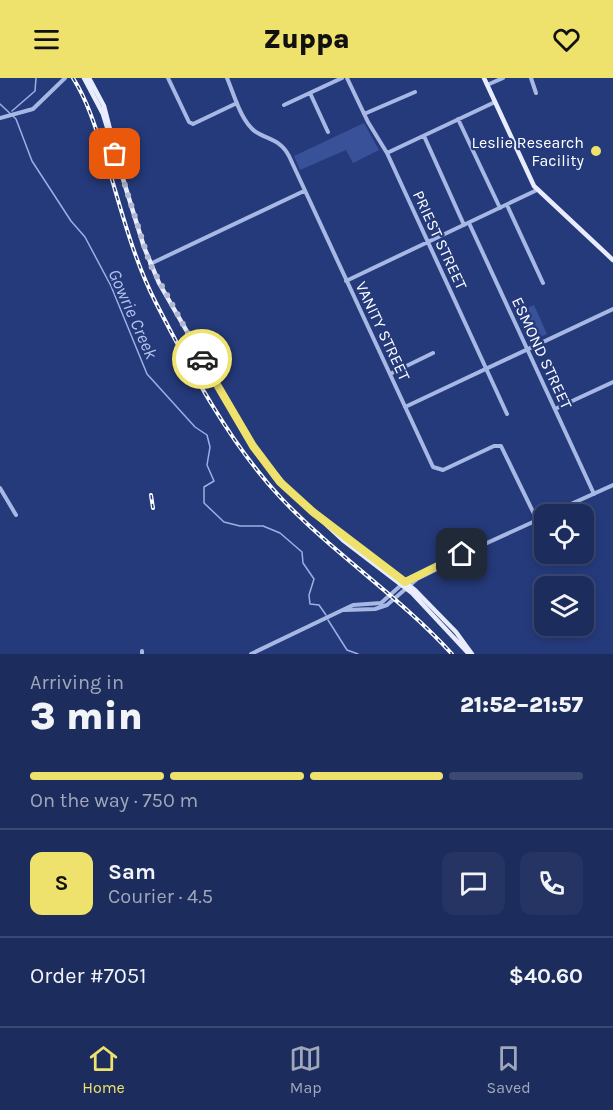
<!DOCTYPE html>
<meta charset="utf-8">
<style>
:root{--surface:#1c2c5c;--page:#253462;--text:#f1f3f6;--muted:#a0a7bb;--line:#3a4872;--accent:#eee26d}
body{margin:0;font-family:Karla,sans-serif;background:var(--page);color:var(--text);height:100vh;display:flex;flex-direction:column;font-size:22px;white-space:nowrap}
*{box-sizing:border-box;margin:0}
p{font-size:20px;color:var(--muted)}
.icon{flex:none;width:33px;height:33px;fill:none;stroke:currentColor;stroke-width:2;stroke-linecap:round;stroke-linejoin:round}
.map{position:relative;height:576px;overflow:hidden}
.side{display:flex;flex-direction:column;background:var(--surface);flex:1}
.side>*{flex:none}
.buttons{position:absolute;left:534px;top:426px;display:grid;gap:12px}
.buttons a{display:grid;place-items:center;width:60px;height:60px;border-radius:12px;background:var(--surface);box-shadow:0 3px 9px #0003,0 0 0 2px var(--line);font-size:30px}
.pin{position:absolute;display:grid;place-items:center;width:51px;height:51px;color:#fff;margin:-26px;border-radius:12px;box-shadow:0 3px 9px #0006}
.courier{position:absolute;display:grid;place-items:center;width:60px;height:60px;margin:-30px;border:4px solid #eee26d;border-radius:50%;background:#fff;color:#222;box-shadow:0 2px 8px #0007}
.summary em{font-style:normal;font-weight:800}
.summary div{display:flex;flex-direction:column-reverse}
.summary{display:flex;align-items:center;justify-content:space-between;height:102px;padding:0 30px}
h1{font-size:39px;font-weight:800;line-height:45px}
.bar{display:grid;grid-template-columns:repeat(4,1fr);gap:9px 6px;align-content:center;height:72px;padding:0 30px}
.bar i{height:8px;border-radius:4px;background:var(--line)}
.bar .selected{background:var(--accent)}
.bar p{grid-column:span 4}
.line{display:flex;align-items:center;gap:15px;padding:0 30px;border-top:2px solid var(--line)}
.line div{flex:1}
.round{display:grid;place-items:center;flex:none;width:63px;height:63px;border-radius:12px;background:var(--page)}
header{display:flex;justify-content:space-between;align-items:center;height:78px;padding:0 30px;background:var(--accent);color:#111;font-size:27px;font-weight:800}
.dock{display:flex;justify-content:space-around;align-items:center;height:84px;border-top:2px solid var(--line);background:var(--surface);font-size:16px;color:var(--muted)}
.dock a{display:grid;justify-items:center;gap:3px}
.dock .selected{color:var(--accent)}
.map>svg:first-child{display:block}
.green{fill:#385199}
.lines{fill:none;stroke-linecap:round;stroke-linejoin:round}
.stream{stroke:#9cb0e5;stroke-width:1.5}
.minor{stroke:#a8b8e4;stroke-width:4}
.major{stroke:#e8ecfc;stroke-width:4.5}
.rail-casing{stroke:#fff;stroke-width:4}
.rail{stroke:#253a7b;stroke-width:1.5;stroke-dasharray:4.5;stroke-linecap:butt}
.done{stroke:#b3bad1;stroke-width:6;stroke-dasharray:0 10.8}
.route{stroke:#eee26d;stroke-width:8}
.poi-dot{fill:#eee26d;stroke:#253a7b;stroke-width:2}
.labels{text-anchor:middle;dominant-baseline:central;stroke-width:4.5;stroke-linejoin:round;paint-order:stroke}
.poi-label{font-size:16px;fill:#fff;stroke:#253a7b;text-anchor:end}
.street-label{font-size:16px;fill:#fff;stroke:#253a7b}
.water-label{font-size:18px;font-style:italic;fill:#b3c2ec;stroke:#253a7b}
</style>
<header><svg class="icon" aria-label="menu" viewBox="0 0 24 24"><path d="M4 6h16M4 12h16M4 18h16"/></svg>Zuppa<svg class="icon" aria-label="heart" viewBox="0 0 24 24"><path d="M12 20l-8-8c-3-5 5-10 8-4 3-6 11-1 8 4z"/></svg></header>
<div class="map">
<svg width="613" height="576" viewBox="0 0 613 576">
<rect width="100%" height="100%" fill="#253a7b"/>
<path class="green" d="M364 45 379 72 353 85 346 72 300 92 294 78Z
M534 227 547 256 530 264 516 235Z"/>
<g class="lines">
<path class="stream" d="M0 26 16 41 32 83 71 143 85 159 111 208 147 296 195 349 207 357 210 369 207 387 214 403 204 409V425L224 444 240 448H263L280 455 302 474 303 485 314 501 309 517 310 526 319 527 326 537
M12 33 35 13 36 0
M328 542 347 572 358 576"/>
<path class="minor" d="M168 0 189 44 193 46 237 25
M227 0C234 16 241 44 256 54 269 62 281 62 289 78L433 389 443 392 494 368H501L537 442
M347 0 368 44 387 75 507 336
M531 0 536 15
M487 7 503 0
M310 15 328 54
M284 27 342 0
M364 36 415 14
M0 40 33 31 65 0
M458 41 500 130
M424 58 464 147
M387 75 495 24
M507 127 543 205
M469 145 594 416
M150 186 304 113
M346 203 537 112
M390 296 433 275
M405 329 613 231
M555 331 613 304
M0 410 16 437
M549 436 613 407
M345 532 375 531 387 527 417 501 465 477
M142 573V576
M251 576 353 527 381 525 408 501 544 439"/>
<path class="major" d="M84 0 103 36 144 169 159 205 253 368 288 411 344 463 412 515 469 576
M89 0 104 28 114 67
M484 0 534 108 613 182
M323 440 415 512 456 554 472 576"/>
<g class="rail-casing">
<path id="rail" d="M73 0C90 27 98 58 108 88 122 135 134 182 156 225 190 291 230 366 281 420 334 476 400 519 452 576
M151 417 153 430"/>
</g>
<use href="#rail" class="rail"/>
</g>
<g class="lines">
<path class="done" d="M115 76 150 186 202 281"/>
<path class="route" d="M202 281 253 368 280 404 313 434 405 504 462 476"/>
</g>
<circle class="poi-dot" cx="596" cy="73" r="6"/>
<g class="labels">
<g class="poi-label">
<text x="584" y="64">Leslie Research<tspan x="584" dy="18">Facility</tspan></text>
</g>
<g class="street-label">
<text transform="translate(440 162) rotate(65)">PRIEST STREET</text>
<text transform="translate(383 253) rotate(65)">VANITY STREET</text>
<text transform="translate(542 275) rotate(65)">ESMOND STREET</text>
</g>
<g class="water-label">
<text transform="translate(133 236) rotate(66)">Gowrie Creek</text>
</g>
</g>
</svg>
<div class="buttons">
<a><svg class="icon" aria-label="locate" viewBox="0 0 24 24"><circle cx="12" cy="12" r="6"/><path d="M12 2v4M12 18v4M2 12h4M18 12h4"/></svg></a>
<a><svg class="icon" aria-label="layers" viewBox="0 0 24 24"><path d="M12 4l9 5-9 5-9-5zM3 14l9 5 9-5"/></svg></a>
</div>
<div class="pin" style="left:115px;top:76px;background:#ea580c"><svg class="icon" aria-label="bag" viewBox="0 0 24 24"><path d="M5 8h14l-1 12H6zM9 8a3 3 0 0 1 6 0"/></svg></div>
<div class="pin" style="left:462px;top:476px;background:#1f2937"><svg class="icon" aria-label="home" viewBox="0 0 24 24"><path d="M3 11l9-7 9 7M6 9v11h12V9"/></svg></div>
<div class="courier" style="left:202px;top:281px"><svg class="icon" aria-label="car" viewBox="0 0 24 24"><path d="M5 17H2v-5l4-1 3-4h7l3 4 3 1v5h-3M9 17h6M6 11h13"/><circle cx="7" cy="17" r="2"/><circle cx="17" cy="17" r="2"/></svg></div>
</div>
<section class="side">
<div class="summary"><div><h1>3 min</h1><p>Arriving in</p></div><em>21:52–21:57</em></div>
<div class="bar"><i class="selected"></i><i class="selected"></i><i class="selected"></i><i></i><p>On the way · 750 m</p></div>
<div class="line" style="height:108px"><b class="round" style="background:var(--accent);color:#111">S</b><div><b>Sam</b><p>Courier · 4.5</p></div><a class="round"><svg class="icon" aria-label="chat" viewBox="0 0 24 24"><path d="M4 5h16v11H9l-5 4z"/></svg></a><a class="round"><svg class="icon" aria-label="phone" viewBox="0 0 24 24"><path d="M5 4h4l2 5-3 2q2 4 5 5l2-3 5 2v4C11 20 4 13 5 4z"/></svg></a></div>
<div class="line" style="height:78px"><div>Order #7051</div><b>$40.60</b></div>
</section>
<nav class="dock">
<a class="selected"><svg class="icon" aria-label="home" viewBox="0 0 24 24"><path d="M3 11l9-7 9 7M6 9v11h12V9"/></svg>Home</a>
<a><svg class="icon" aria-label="map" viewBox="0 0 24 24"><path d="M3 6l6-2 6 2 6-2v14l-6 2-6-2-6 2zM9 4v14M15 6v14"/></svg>Map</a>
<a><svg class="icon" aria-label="saved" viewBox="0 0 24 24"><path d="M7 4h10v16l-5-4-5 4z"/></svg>Saved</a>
</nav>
